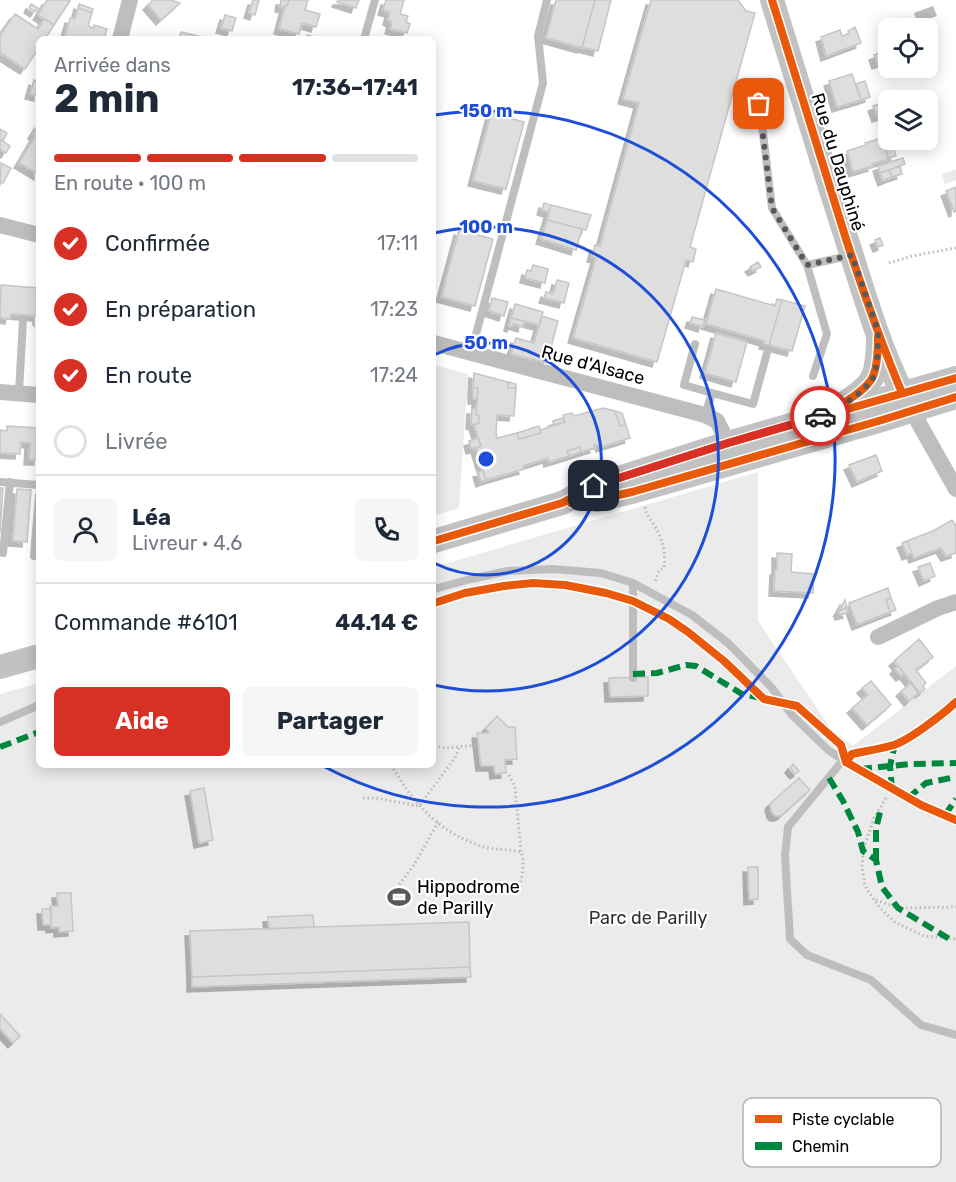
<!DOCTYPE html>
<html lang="fr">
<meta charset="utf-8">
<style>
:root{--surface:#fff;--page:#f6f6f7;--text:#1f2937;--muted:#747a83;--line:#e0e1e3;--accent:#d93025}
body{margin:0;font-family:Rubik,sans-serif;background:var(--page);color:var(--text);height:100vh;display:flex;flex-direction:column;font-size:22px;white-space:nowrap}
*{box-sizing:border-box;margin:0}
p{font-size:20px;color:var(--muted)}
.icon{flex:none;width:33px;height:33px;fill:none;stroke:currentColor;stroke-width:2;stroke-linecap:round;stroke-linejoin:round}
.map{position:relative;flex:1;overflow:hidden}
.side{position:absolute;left:36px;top:36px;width:400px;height:732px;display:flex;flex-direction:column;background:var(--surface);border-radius:9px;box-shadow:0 3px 15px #0003}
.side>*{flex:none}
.fabs{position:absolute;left:878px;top:18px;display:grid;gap:12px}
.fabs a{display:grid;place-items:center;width:60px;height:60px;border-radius:9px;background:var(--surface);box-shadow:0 3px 15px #0003;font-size:30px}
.pin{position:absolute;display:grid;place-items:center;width:51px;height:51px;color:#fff;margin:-26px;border-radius:12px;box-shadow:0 3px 9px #0006}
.courier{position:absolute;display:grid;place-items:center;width:60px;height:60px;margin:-30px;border:4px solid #d93025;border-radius:50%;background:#fff;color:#222;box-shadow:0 2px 8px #0007}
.summary em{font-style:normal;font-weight:700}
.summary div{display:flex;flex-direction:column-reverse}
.summary{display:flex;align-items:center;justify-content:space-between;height:102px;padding:0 18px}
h1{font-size:39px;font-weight:700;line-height:45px}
.bar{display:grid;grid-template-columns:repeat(4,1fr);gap:9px 6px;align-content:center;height:72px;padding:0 18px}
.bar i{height:8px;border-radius:4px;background:var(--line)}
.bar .on{background:var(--accent)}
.bar p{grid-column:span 4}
.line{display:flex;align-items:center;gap:15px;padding:0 18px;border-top:2px solid var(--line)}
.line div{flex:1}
.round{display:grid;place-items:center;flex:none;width:63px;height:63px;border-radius:9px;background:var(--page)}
ol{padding:0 18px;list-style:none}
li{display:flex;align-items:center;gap:18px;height:66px}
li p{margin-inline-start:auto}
li .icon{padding:6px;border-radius:50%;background:var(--accent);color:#fff;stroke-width:4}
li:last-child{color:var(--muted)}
li i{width:33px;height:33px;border:3px solid var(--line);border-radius:50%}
.primary-button{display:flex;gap:12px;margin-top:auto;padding:12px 18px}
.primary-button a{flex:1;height:69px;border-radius:9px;background:var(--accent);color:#fff;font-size:24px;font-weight:700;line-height:69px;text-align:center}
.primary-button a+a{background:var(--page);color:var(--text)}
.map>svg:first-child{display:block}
.green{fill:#ebebeb}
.water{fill:#bdbdbd}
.building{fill:#dedede;stroke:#c6c6c6;stroke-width:1.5;filter:url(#shadow)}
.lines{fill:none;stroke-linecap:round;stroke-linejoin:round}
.path{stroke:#b9b9b9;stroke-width:3;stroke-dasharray:1.5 3;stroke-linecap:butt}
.lane{stroke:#bebebe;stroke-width:8}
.street{stroke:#bebebe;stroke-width:16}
.secondary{stroke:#c2c2c2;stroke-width:24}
.quiet{stroke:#00873e;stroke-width:6;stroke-dasharray:12 6;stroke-linecap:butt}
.cycleway-casing{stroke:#fff;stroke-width:11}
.cycleway{stroke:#e8590c;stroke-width:8}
.done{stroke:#595959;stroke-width:6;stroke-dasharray:0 10.8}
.route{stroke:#d93025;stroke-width:8}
.ring{fill:none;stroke:#1d4ed8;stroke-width:3}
.labels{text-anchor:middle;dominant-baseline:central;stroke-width:4.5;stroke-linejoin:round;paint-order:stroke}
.street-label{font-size:18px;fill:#000;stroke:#fff}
.poi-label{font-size:18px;fill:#000;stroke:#fff;text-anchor:start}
.park-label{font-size:18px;fill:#313131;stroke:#fff}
.key{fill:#fff;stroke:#b2b2b2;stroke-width:1.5}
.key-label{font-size:16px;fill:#000}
.centre{fill:#1d4ed8;stroke:#fff;stroke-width:3}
.ring-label{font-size:18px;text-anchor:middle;font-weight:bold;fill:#1d4ed8;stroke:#fff;stroke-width:4.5;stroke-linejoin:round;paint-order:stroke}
</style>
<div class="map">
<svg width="956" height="1182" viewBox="0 0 956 1182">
<defs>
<filter id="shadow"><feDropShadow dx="-5" dy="5" stdDeviation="0" flood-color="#0004"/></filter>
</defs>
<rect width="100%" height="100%" fill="#fff"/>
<path class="green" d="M956 169V180L945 184 942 174Z
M434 365 468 374 459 508 434 516Z
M758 472V621L831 729 853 746 956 666V1182H0V694L39 683V765H434V567Z"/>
<path class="water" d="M933 6 937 16 917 23 914 13Z"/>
<path class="building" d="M47 0H68L70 1 54 25 38 15Z
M153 0H174L173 1 180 3 161 20 148 5Z
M253 0H259L255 15 249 13Z
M281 0H289L287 6H285L284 8 280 7Z
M289 0H308L305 10 320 14 316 27 302 23 299 34 279 29 285 6H287Z
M338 0H359L356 8 337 2Z
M386 0H404L400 14 408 16 406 22 410 24 407 33 390 29 392 22 388 20 390 12 383 10Z
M556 0H595L582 48 546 38Z
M595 0H611L598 51 582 47Z
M651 0H738L746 11 755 13 690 247 696 249 693 262 686 260 657 362 573 338 596 258 592 257 595 245 600 246 639 103 623 99Z
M31 4 38 8 35 12 29 8Z
M79 4 93 9 92 13 78 8Z
M78 8 92 13 88 26 94 28V25L107 29 104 39H75L65 36 70 18 75 19Z
M15 14 38 29 44 19 54 25 45 39H39V48L25 69 0 53V35Z
M225 15 236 18 232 31 221 28Z
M855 27 861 43 826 56 821 37 840 30 842 36 849 34 848 31Z
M181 32 190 34V37L198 39H179Z
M190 34 210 39H198L190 37Z
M307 35 323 39H306Z
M888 50V60L877 64 874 55Z
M852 74 861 100 837 107 829 81Z
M34 80 39 83V96L30 94Z
M865 81 870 97 861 100 856 84Z
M888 101V114L877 117 873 106Z
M491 113 524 122 506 189 473 181Z
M39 124V175L19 163 35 136 33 134Z
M0 129 7 133 3 141 0 139Z
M888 137V140H891L896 156 888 158 883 139Z
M882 138 889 159 872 164 873 166 853 172 847 151 866 145 865 143Z
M0 139 10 146 6 153 0 149Z
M903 158 905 164 880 173 878 166Z
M1 163 11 168 3 183 0 182Z
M900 166 902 174 892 177 889 170Z
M889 170 892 177 883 181 880 173Z
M956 187V211L954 212 946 191Z
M544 203 551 205 549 212 542 210Z
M551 205 591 215 586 230 547 220Z
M547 220 582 229 576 250 541 239Z
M459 230 493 239 475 306 441 297Z
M880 238 883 245 878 247 875 240Z
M758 262 761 267 753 271 750 267Z
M533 265 548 269 545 283 525 278 527 270 531 271Z
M557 280 569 283 564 303 544 298 546 292 553 294Z
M1 285 39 288V321L38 320V316L11 314 10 319 0 318Z
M716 289 775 306 777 299 782 300 769 345 764 344 765 341 706 324Z
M492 298 508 302 504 316 489 311Z
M782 300 805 306 792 351 769 345Z
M515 304 543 312 539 325 511 318Z
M542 316 558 321 547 363 511 354 516 338 534 343Z
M692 317 705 320 703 327 690 323Z
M511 318 524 321 523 327 513 324 512 327 509 326Z
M716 333 747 342 736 382 705 373Z
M474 373 508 382V388H516L514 416 497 415 496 433 497 438 517 433 519 439 541 433 540 430 565 422 563 415 572 413 574 416 603 408 615 411 620 426 626 425 630 438 601 447 600 444 594 445 595 448 581 452 580 447 567 451 569 456 549 462 548 458 532 463 523 466 524 469 486 480 476 448 481 446 474 425 479 423V415H476L478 388H473Z
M508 382 516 384V388H508Z
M473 388H478L477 399H473Z
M472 409H476V415H479V423L474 425 471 424Z
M615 411 622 413 626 425 620 426Z
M563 418 565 422 554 425 553 421Z
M7 426 39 428V460H29L30 443 21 442 20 454 0 453V430L7 431Z
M539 426 541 433 519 439 517 433Z
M478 438 481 446 471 449 469 441Z
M580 447 581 452 569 456 567 451Z
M876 455 882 471 857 482 849 465Z
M483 471 486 480 481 482 478 472Z
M0 488H3L0 533Z
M17 489 31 490 27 542 13 541Z
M952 520 956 526V553L946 556 941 548 914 558 907 541 933 531Z
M907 541 912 553 907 555 902 543Z
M777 553 792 554 791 572 814 574 813 593 774 591 775 570H777Z
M930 563 935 576 924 581 918 567Z
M888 588 891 598 886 600 890 612 857 625 849 603Z
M891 598 896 610 890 612 886 600Z
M845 600 847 607 839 611Z
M846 608 848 613 840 615 839 611Z
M919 639 933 657 916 670 926 683 923 686 925 689 920 693 894 661Z
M898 666 904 674 901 676 895 669Z
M648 677V696L610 697 609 678Z
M871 681 891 705 867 725 852 708 868 695 862 688Z
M911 683 918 693 909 701 901 691Z
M497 716 508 727H515L517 759 505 760 506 773 495 774 494 766H481L477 733H489L486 728Z
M793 764 799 771 795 774 790 768Z
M799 778 810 790 783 814 780 816H775L772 813 770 805 772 802Z
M204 788 213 840 199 843 190 791Z
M748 867H758V899L749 900Z
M57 893H71L73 931 59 932V927L51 928 50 906H58Z
M42 909H51V925H43Z
M313 915 314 927 269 929 268 917Z
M469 922 470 967 192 977 190 931Z
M470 967 471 977 192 987V977Z
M0 1014 20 1036 13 1043 0 1029Z"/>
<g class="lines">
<path class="path" d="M889 263 912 256 956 248
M645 507C646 515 650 519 654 525 663 539 666 552 664 568L659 570 655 582
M434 746 445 748 479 745
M391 765C414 804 439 833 484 847 496 850 509 849 521 852 526 864 520 882 519 894
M509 775 515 787 521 852
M363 798H375L419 806 455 758 459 748
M886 798 874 818 863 851 862 867 865 886 879 907 896 923 924 936 956 939
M391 895 414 865 438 822
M876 900 898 908 956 907"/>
<path class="lane" d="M364 39 375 0
M757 83 772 208 807 265
M695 344 684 385 712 393 705 415
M471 353 543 83 538 36 547 0
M813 376 827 334 807 265 848 256
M19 393 23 319
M712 393 753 404 767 353
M0 482 39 485
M3 553 10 482
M34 556 39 495
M633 583V678
M434 589 471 579 508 571 553 569 601 573 633 583 692 615 728 643 772 688 792 715 828 750 857 769 921 805 956 820
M0 722 39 705
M843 760 788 827 785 856 790 939 807 955 871 980 921 1025 956 1035"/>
<path class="street" d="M120 39 130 0
M0 225 39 235
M434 343 705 415 717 421 728 443
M0 392 39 395
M912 411 956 489
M878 637 938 608 956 602"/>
<path class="secondary" d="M772 0C798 85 824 169 851 253 868 306 884 362 912 411
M840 406C851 398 866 390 872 378 877 369 878 349 878 340
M597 500 632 492 882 420 956 397
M434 541 562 503 594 486 728 443 956 378
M0 667 39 656"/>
<path class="quiet" d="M633 674 657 673 686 665 696 666 742 694 761 698
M0 747 39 732
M860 769 910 764 956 763
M829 778 843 801 858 832 863 851 876 860 882 887 898 908 951 940
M892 789 890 766 895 744
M908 798 926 783 956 777
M945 815 956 799
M876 860V829L881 808"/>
<g class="cycleway-casing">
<path id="cycleway" d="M772 0C797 80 821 160 846 239 863 291 881 343 902 393
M838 407C849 399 863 392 871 380 877 371 878 348 878 337
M571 503 595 500 632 492 882 420 956 397
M434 541 562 503 594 486 728 443 956 378
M434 603 465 593 504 586 533 583 565 585 606 593 633 601 669 619 688 632 724 661 764 699 797 706 841 745 846 762
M846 762 852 754C866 751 880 749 894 745 911 739 943 714 956 702
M846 762 921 805 956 820"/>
</g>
<use href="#cycleway" class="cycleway"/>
</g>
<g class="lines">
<path class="done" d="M759 104 772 208 807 265 852 255 878 331C878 343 878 367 873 378 865 392 835 412 820 416"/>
<path class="route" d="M594 486 728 443 820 416"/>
</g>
<g class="ring">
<path d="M434 355A116 116 0 1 1 434 563"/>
<path d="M434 233A232 232 0 1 1 434 685"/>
<path d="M435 115A348 348 0 1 1 323 766"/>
</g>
<defs>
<g id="stadium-bare" transform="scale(1.8)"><path d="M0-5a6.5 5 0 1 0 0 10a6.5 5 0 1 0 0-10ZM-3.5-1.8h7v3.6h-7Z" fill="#595959" stroke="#fff" stroke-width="2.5" paint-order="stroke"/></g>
</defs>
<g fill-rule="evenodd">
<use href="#stadium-bare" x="399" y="897"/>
</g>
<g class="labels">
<g class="street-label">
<text transform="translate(838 162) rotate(73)">Rue du Dauphiné</text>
<text transform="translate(593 365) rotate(15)">Rue d'Alsace</text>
</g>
<g class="poi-label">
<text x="417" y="887">Hippodrome<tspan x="417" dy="21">de Parilly</tspan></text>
</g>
<g class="park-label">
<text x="648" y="918">Parc de Parilly</text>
</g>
</g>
<rect x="743" y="1098" width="198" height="69" rx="9" class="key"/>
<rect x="755" y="1115" width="27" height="8" fill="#e8590c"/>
<rect x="755" y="1142" width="27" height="8" fill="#00873e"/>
<g class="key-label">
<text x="792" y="1125">Piste cyclable</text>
<text x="792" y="1152">Chemin</text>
</g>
<circle cx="486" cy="459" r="9" class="centre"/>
<g class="ring-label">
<text x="486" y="117">150 m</text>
<text x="486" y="233">100 m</text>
<text x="486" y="349">50 m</text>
</g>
</svg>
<div class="fabs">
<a><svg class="icon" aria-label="locate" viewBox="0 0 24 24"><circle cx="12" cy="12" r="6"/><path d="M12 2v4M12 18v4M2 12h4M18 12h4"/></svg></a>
<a><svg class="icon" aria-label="layers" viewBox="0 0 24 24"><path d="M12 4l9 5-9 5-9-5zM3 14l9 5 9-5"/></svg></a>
</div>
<div class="pin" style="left:759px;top:104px;background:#ea580c"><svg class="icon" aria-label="bag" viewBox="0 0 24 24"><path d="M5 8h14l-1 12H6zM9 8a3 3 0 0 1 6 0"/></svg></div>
<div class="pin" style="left:594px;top:486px;background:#1f2937"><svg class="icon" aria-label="home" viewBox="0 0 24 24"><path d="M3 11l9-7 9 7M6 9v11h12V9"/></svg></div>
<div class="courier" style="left:820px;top:416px"><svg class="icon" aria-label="car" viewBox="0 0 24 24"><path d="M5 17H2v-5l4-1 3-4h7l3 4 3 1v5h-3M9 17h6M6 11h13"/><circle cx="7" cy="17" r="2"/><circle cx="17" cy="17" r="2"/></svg></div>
<section class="side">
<div class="summary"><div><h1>2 min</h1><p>Arrivée dans</p></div><em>17:36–17:41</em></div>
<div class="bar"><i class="on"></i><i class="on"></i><i class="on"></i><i></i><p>En route · 100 m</p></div>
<ol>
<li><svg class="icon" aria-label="check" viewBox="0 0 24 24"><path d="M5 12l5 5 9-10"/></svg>Confirmée<p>17:11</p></li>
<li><svg class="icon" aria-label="check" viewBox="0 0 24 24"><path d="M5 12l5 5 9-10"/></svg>En préparation<p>17:23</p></li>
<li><svg class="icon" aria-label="check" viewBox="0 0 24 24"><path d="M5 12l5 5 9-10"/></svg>En route<p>17:24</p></li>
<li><i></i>Livrée</li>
</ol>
<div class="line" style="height:108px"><a class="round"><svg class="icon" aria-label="person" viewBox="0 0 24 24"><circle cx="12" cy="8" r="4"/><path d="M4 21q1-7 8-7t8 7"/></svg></a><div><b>Léa</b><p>Livreur · 4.6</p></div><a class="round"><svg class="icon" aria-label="phone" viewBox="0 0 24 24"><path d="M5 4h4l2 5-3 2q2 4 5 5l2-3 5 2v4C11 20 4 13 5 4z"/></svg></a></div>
<div class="line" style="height:78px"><div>Commande #6101</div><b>44.14 €</b></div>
<div class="primary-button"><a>Aide</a><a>Partager</a></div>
</section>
</div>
